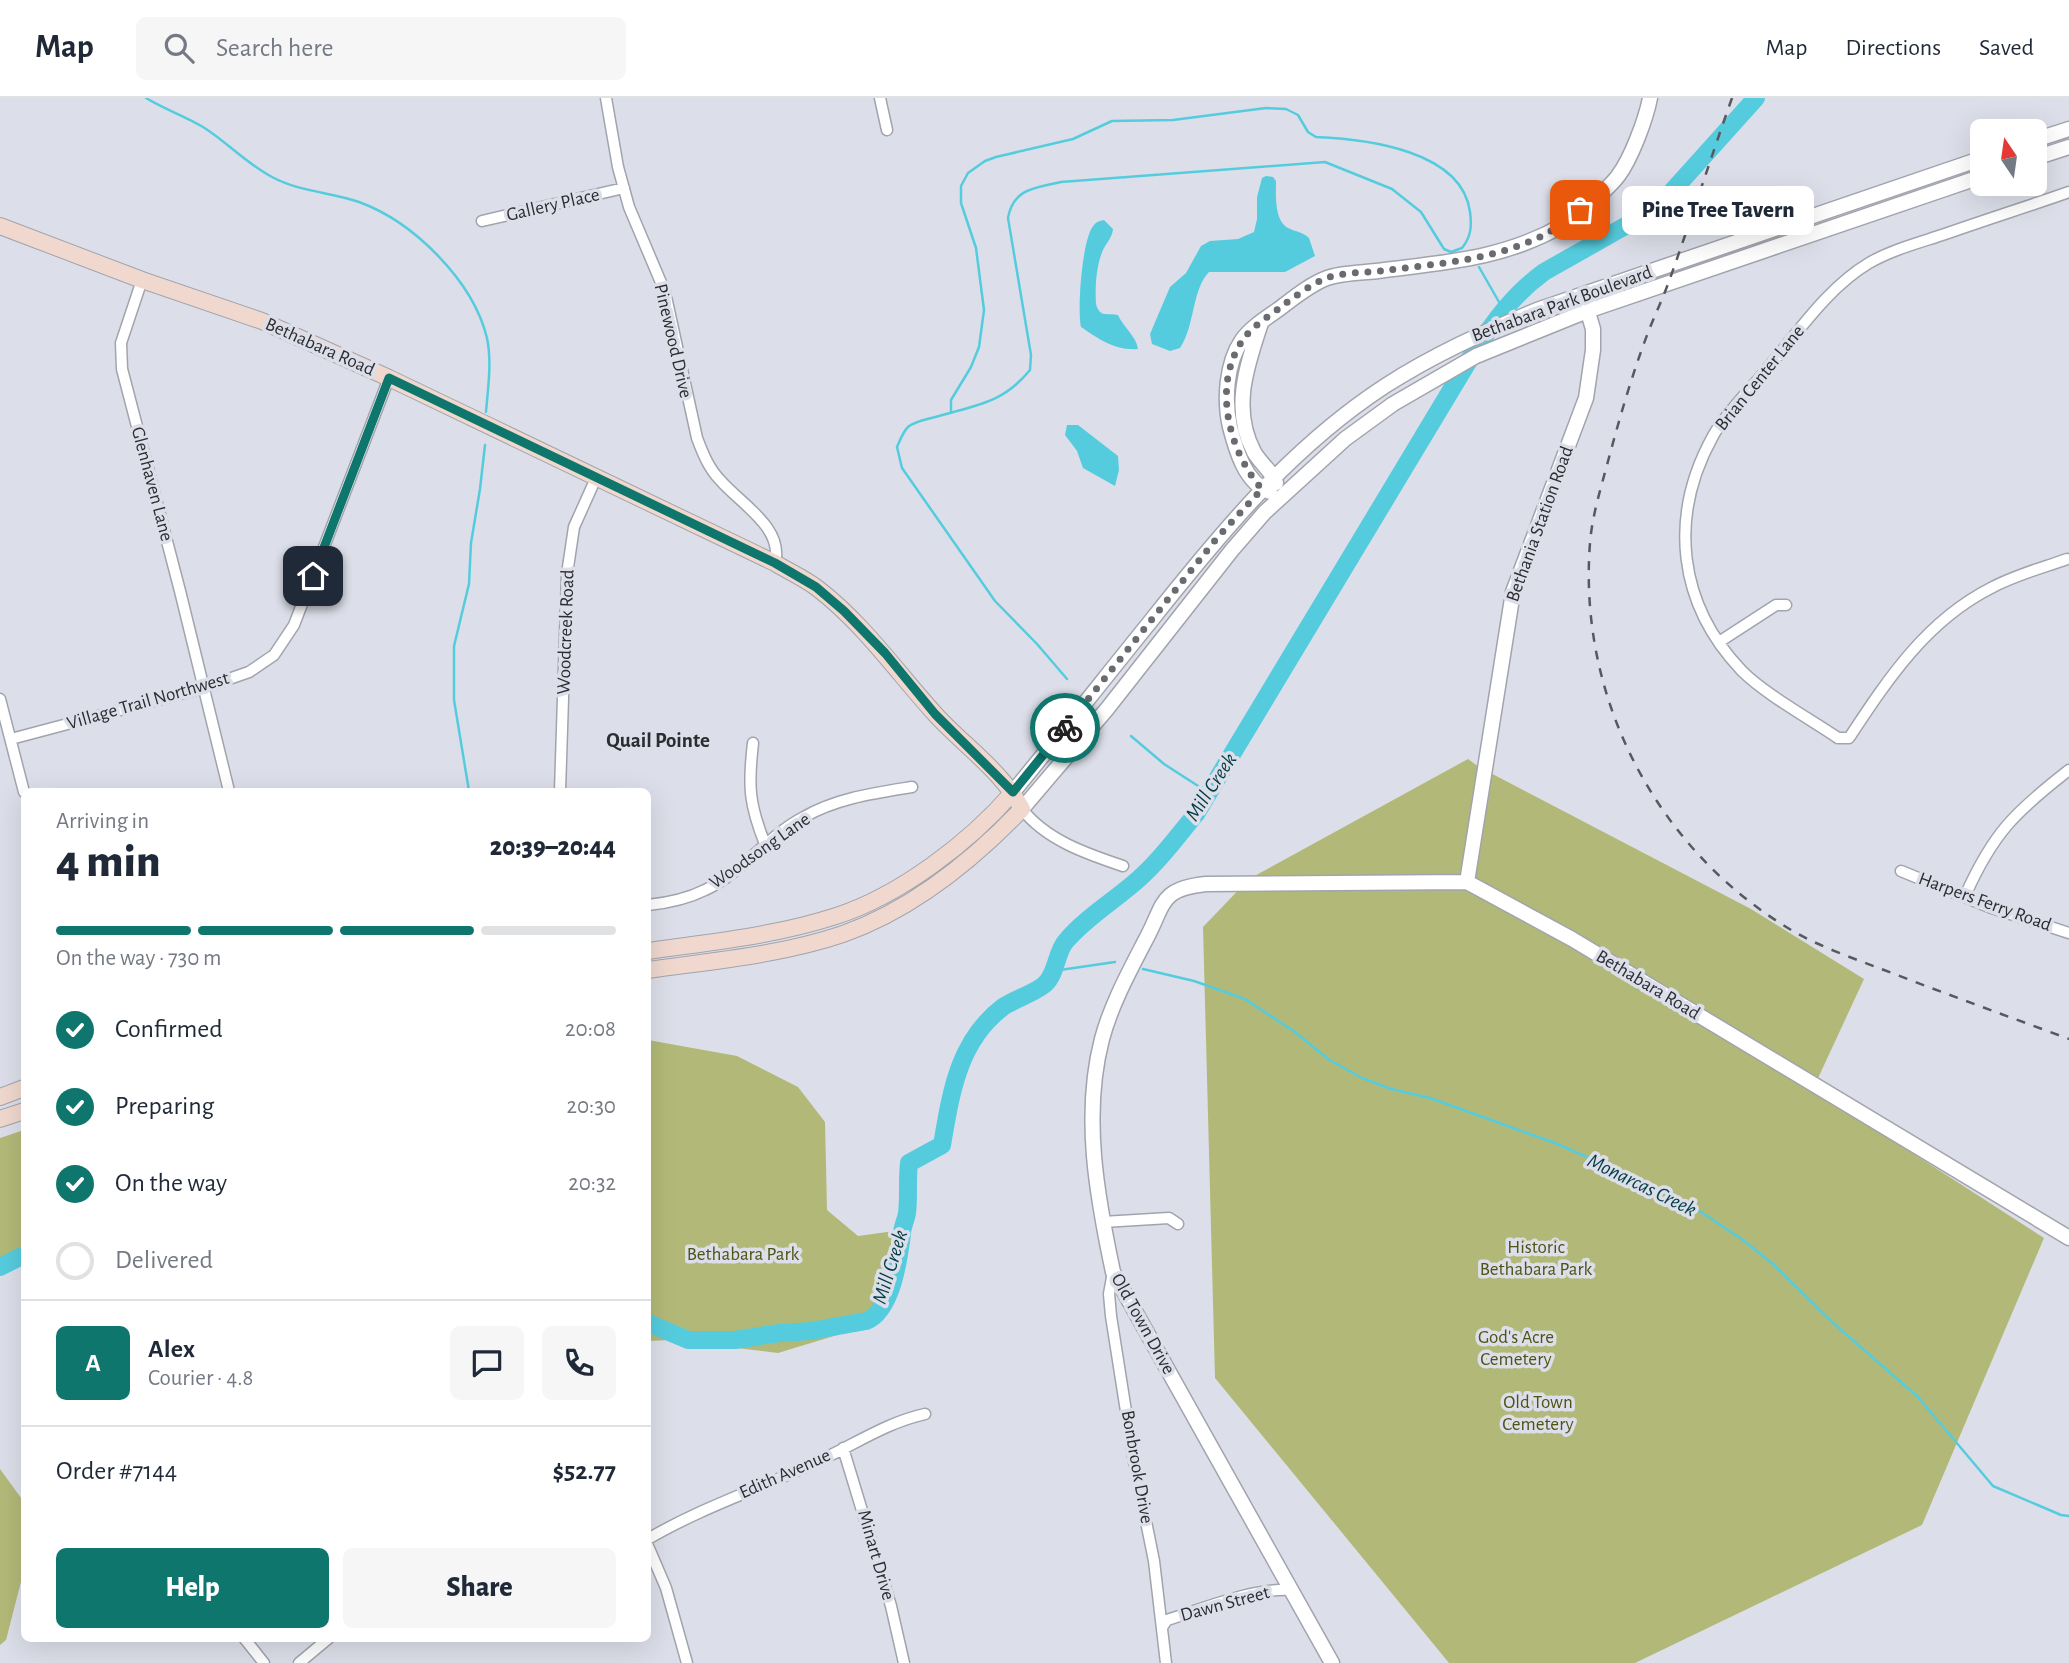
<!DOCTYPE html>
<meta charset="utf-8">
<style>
:root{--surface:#fff;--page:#f6f6f7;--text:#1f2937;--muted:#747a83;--line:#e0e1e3;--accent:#0f766e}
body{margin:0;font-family:"Alegreya Sans",sans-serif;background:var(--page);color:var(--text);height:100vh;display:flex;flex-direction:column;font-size:26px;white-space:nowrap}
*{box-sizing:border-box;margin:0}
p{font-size:23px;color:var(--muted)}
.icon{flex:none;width:38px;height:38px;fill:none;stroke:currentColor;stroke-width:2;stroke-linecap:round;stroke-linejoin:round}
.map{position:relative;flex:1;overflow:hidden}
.details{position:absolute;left:21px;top:690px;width:630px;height:854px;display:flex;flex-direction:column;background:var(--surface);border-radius:10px;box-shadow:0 7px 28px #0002}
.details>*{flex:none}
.needle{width:46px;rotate:347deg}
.controls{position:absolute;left:1970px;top:21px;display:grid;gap:14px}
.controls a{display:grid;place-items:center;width:77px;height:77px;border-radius:10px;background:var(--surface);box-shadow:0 7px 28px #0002;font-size:35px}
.pin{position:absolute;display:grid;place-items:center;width:60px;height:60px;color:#fff;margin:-30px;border-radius:14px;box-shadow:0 4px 10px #0006}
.courier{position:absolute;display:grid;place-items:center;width:70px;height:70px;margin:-35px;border:5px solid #0f766e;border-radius:50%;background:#fff;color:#222;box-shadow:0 2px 9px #0007}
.bubble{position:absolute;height:49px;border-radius:10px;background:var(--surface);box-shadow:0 7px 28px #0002;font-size:23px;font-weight:800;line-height:49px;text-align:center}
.headline em{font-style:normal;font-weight:800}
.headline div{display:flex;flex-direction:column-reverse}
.headline{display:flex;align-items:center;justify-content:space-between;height:119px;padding:0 35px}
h1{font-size:46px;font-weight:800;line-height:52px}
.bar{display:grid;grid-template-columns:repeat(4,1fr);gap:10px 7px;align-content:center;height:84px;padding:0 35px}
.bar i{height:9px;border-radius:5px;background:var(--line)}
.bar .selected{background:var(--accent)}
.bar p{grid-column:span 4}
.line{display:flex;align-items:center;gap:18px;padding:0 35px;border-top:2px solid var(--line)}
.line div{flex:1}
.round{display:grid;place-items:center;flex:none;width:74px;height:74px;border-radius:10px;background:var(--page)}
ol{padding:0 35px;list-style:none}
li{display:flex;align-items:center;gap:21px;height:77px}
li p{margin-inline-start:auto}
li .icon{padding:7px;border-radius:50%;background:var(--accent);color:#fff;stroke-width:4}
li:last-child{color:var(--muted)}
li i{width:38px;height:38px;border:4px solid var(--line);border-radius:50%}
.cta{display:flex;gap:14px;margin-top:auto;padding:14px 35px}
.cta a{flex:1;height:80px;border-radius:10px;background:var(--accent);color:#fff;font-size:28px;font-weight:800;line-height:80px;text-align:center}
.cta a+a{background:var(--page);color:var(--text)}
header{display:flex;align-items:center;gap:42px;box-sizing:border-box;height:98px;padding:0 35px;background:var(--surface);border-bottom:2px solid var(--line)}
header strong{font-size:33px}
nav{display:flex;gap:38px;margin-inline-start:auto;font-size:24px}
.search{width:490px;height:63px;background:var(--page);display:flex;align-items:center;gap:18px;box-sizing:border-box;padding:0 24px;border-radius:10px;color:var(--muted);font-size:26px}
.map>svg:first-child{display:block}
.green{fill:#b2b978}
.water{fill:#55ccde}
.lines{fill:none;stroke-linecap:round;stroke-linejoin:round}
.stream{stroke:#55ccde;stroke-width:2.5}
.river{stroke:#55ccde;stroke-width:18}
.minor-casing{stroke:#a1a4ad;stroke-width:13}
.tertiary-casing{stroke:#a1a4ad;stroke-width:17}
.secondary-casing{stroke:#a1a4ad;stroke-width:18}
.minor{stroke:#fff;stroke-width:10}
.tertiary{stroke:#fff;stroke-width:14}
.secondary{stroke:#f0d8ce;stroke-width:16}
.rail{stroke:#57595e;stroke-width:2.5;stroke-dasharray:9 9;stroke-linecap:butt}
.done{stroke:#6a6b71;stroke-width:7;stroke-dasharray:0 12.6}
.route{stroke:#0f766e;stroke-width:9}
.labels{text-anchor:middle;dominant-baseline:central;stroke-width:7;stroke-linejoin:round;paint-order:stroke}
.street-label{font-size:19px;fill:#2c2d31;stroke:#dcdfe9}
.park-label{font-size:19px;fill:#4e5213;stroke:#dcdfe9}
.neighbourhood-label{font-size:21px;font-weight:bold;fill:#2c2d31;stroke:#dcdfe9}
.water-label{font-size:21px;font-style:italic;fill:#023c44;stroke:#dcdfe9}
</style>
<header>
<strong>Map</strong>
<div class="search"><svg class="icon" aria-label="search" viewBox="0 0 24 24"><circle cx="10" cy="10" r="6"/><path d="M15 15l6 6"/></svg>Search here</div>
<nav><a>Map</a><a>Directions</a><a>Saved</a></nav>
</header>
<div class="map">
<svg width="2069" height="1565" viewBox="0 0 2069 1565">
<rect width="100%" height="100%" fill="#dcdfe9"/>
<path class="green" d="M1468 661 1479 669 1751 811 1864 881 1813 991 2044 1140 1922 1427 1635 1565H1449L1215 1280 1203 829 1249 781Z
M648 942 737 958 798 989 825 1024 827 1112 858 1138 909 1131 895 1187 870 1227 778 1255 670 1242 648 1243Z
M24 1032V1152L0 1160V1040Z
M0 1371 24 1404V1472L6 1542 0 1547Z"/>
<path class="water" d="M1266 78 1273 79 1276 83C1276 97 1274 122 1288 130 1296 134 1303 134 1309 140L1315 158 1285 174H1209C1192 191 1195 228 1180 250L1170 253 1152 246 1150 236 1170 189 1186 175 1201 148 1210 143 1238 141 1254 134 1257 121V99L1262 80Z
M1104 122 1113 131C1112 140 1107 144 1103 152 1096 168 1095 189 1096 206 1100 221 1108 214 1118 217 1124 230 1136 238 1138 251 1115 253 1099 241 1081 229 1077 212 1082 139 1094 127 1097 123 1100 123 1104 122Z
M1067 327H1078L1118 358 1119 372 1115 388 1083 370 1077 353 1065 337Z"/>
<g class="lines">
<path class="stream" d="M146 0C164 11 184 18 203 29 227 44 247 66 272 79 300 94 330 94 359 104 414 124 473 183 487 240 492 264 488 290 486 314
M1479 169 1503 211
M951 314V302L971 269 979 249 984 212 976 150 961 105V88L968 75 985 63 996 59 1073 41 1112 23 1173 22 1266 10 1286 11 1298 17 1308 34 1316 39C1365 41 1462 52 1470 114 1472 128 1471 139 1462 150L1451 154 1444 151 1421 114 1392 91 1325 64 1061 84C1036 90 1013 90 1008 120L1031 257 1030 272C1003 305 977 307 939 318 929 321 916 322 908 329 903 334 900 342 897 349L902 370 995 503 1037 546 1067 581
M1131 638 1164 666 1209 695
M469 693 454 602V548L469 486 471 445 480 391 485 347
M1143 871 1194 883 1245 901 1295 934 1328 961 1362 980 1391 991 1430 1000 1555 1045 1639 1082 1701 1114 1743 1142 1773 1166 1833 1225 1918 1299 1993 1388 2061 1417 2069 1418
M1053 873 1115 864"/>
<path class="river" d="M0 1169 24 1157
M648 1225 688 1242H735L779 1235 811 1233 866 1223C892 1213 899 1160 902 1136 902 1129 906 1122 907 1115 909 1099 907 1082 909 1065L942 1047C951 995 958 943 1003 909 1015 901 1037 894 1045 886 1057 875 1056 854 1066 843 1088 817 1119 800 1143 777 1163 759 1179 736 1196 716L1474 254C1494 223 1514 196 1544 174L1657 110 1756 0"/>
<g class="minor-casing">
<path id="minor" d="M606 0 618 69 629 109 665 194 697 340C703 356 709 371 721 383 741 406 784 430 775 465
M880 0 887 32
M482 123 624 90
M142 182 121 245 122 271 180 493 229 693
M2067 461C2042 470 2015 477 1991 490 1926 523 1888 581 1849 640H1838C1810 621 1765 596 1742 573 1678 506 1668 419 1713 338 1725 316 1750 292 1766 272 1797 236 1827 190 1869 165 1893 151 1922 144 1948 135 1988 121 2029 108 2069 94
M1719 544 1776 507H1786
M0 601 24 694
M11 641 203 590 249 574 274 557 294 527 389 280
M753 645C748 688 749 706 765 746
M560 693 567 476 574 429 596 380
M1022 711C1046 742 1087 756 1123 768
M1901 773 1989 809 2069 835
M1965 798C1993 735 2015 714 2069 672
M648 807C667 805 687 801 705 792 742 775 767 738 804 719 837 700 875 695 912 689
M1103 1124 1169 1120 1178 1126
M1113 1174 1109 1196 1111 1218 1134 1364 1154 1463 1166 1565
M843 1350 891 1508 904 1565
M648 1441C704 1408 768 1388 827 1359 860 1343 889 1324 925 1316
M648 1448 666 1490 687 1565
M1163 1528 1167 1522C1205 1510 1252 1490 1291 1492
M244 1540 264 1565
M299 1565 329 1540"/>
</g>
<g class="tertiary-casing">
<path id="tertiary" d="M2035 42 2069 31
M2035 60 2069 49
M1261 225C1247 267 1231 311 1254 354 1260 365 1272 373 1276 385
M1270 394C1245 385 1236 352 1230 329 1224 303 1226 265 1242 242 1252 228 1270 218 1283 208 1296 198 1311 186 1327 180 1344 174 1367 175 1385 172 1449 164 1506 160 1563 127 1575 120 1610 89 1618 78 1631 61 1646 21 1650 0
M1013 694C1059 638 1104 581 1150 524 1219 437 1290 350 1385 288 1433 257 1484 234 1537 212L1983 60
M1022 711 1107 611 1232 452 1265 414 1345 341 1393 306 1476 258 1587 213 1983 78
M1467 784 1513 494 1586 300 1593 252V231L1585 204
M1332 1565 1113 1174C1097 1099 1082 1017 1102 941 1111 907 1129 874 1145 843 1165 807 1158 791 1206 786L1467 784 1572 841 2069 1140"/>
</g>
<g class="secondary-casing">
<path id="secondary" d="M0 128 142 182 262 223 389 280 775 465C788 473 804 480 817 490 863 525 896 573 935 616 963 647 1002 673 1022 711 973 762 911 812 843 836 781 857 712 863 648 872
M648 853C710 844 775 838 836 818 899 798 970 744 1013 694
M0 999 24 990
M0 1021 24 1013"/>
</g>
<use href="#minor" class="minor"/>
<use href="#tertiary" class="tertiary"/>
<use href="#secondary" class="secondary"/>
<path class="rail" d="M1732 0C1710 62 1690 125 1668 186 1662 202 1655 217 1649 232 1632 276 1619 322 1607 367 1600 393 1592 419 1590 445 1578 598 1654 746 1783 827 1814 847 1850 859 1884 872 1946 896 2007 918 2069 941"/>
</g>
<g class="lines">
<path class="done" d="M1065 630 1217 440 1262 391C1229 354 1212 288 1242 243 1251 229 1269 218 1282 208 1296 198 1311 186 1327 180 1343 174 1364 175 1380 173 1449 164 1526 161 1580 112"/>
<path class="route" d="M313 478 389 280 775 465 816 489 844 513 885 555 935 616 1013 694 1065 630"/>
</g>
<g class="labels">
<g class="street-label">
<text transform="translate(553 107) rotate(-13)">Gallery Place</text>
<text transform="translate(1562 206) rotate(-20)">Bethabara Park Boulevard</text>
<text transform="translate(673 243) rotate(77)">Pinewood Drive</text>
<text transform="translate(320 249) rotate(24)">Bethabara Road</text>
<text transform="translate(1760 280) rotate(-51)">Brian Center Lane</text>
<text transform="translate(152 386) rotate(75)">Glenhaven Lane</text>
<text transform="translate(1540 426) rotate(-70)">Bethania Station Road</text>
<text transform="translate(566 534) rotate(-88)">Woodcreek Road</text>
<text transform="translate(148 603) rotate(-16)">Village Trail Northwest</text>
<text transform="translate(760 753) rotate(-35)">Woodsong Lane</text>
<text transform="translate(1985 804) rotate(20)">Harpers Ferry Road</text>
<text transform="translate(1648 887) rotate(31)">Bethabara Road</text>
<text transform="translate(1143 1226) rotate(61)">Old Town Drive</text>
<text transform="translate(1137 1369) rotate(80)">Bonbrook Drive</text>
<text transform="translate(785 1376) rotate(-24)">Edith Avenue</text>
<text transform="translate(876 1457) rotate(74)">Minart Drive</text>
<text transform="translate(1225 1506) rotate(-15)">Dawn Street</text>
</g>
<g class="park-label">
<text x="1536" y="1149">Historic<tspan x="1536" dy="22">Bethabara Park</tspan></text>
<text x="743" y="1156">Bethabara Park</text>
<text x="1516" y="1239">God's Acre<tspan x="1516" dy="22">Cemetery</tspan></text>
<text x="1538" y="1304">Old Town<tspan x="1538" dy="22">Cemetery</tspan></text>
</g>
<g class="neighbourhood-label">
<text x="658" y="642">Quail Pointe</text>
</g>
<g class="water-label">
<text transform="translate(1211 689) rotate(-57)">Mill Creek</text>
<text transform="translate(1642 1087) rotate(26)">Monarcas Creek</text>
<text transform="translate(890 1169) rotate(-73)">Mill Creek</text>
</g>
</g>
</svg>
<div class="controls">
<a><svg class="needle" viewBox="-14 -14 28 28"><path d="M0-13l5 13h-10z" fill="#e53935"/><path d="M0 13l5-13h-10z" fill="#747a83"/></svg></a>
</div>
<div class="pin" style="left:1580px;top:112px;background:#ea580c"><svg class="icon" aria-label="bag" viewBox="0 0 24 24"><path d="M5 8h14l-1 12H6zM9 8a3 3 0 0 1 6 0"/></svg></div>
<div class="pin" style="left:313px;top:478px;background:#1f2937"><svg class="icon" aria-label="home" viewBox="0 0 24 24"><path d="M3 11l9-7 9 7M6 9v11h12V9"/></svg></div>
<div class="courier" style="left:1065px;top:630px"><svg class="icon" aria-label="bike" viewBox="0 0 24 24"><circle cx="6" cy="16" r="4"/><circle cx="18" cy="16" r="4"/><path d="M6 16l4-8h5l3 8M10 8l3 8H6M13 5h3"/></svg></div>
<div class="bubble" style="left:1622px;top:88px;width:192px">Pine Tree Tavern</div>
<section class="details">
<div class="headline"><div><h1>4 min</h1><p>Arriving in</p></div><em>20:39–20:44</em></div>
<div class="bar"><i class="selected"></i><i class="selected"></i><i class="selected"></i><i></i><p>On the way · 730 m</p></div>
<ol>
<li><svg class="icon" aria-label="check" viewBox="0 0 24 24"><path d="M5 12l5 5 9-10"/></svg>Confirmed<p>20:08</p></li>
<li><svg class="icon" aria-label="check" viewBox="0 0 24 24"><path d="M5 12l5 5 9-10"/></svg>Preparing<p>20:30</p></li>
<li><svg class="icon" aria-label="check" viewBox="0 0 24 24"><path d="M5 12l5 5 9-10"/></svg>On the way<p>20:32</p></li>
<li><i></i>Delivered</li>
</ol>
<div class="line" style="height:126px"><b class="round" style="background:var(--accent);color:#fff">A</b><div><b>Alex</b><p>Courier · 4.8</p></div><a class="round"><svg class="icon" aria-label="chat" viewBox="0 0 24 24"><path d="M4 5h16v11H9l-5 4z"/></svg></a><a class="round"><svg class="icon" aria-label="phone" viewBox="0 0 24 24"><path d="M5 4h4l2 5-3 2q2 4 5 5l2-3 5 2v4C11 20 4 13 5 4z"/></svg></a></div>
<div class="line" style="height:91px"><div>Order #7144</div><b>$52.77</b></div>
<div class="cta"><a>Help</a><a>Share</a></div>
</section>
</div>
